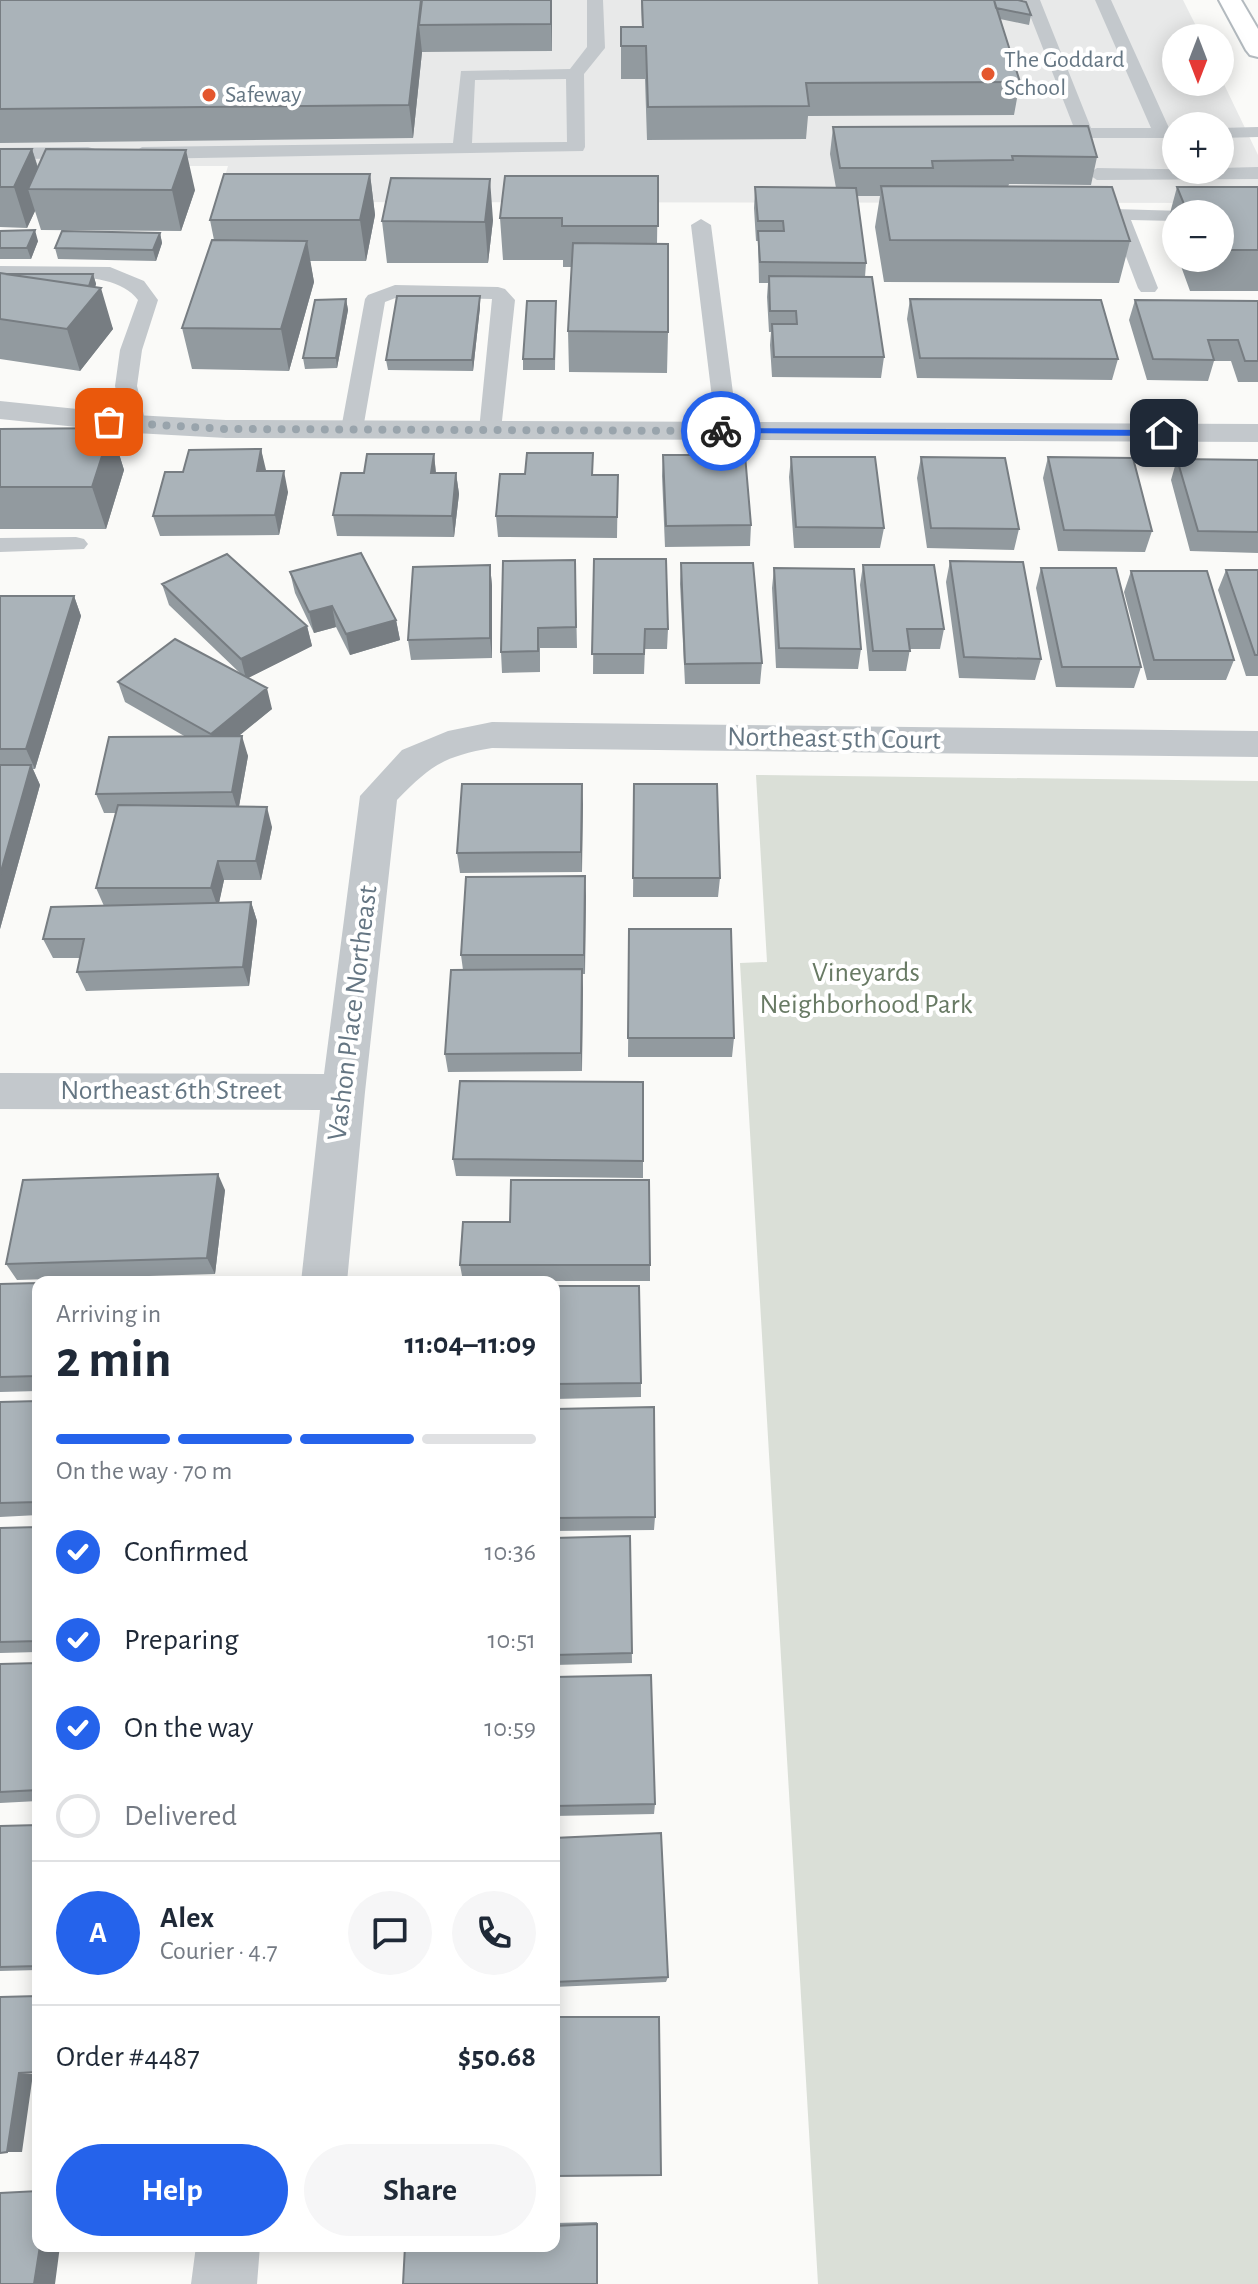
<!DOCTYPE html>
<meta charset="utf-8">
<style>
:root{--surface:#fff;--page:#f6f6f7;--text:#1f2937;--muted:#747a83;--line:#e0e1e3;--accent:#2563eb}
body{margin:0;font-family:"Alegreya Sans",sans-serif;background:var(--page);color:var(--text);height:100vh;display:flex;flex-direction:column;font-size:30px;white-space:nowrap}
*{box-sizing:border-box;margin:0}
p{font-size:26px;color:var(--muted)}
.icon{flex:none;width:44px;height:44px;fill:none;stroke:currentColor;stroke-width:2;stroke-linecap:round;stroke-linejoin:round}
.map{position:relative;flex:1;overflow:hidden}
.side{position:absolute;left:32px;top:1276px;width:528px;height:976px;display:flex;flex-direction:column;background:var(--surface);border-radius:16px;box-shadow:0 4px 20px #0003}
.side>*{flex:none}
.needle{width:52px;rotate:180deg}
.buttons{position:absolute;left:1162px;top:24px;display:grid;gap:16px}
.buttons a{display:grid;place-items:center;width:72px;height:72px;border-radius:50%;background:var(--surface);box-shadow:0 4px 20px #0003;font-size:40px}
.pin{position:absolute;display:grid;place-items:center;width:68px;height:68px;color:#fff;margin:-34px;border-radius:16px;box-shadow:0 4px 12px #0006}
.courier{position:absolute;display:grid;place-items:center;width:80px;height:80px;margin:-40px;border:6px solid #2563eb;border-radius:50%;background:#fff;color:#222;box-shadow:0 2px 10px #0007}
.headline em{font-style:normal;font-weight:700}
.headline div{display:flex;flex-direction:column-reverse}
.headline{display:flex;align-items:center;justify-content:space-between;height:136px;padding:0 24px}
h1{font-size:52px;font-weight:700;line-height:60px}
.bar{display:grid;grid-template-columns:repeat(4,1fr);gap:12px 8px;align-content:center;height:96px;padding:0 24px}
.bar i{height:10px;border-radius:6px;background:var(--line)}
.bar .on{background:var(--accent)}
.bar p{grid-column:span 4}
.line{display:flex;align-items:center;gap:20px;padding:0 24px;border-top:2px solid var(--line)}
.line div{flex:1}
.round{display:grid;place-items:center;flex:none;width:84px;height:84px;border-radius:42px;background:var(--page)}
ol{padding:0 24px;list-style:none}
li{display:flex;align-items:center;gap:24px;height:88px}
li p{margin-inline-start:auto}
li .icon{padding:8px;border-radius:50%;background:var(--accent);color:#fff;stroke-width:4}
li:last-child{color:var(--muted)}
li i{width:44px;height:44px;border:4px solid var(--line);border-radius:50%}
.primary-button{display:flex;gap:16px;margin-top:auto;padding:16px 24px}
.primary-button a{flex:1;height:92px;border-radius:48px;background:var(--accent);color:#fff;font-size:32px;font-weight:700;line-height:92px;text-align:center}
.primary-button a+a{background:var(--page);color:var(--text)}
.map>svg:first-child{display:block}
.built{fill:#e8e9e9;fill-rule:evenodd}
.green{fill:#dadfd7}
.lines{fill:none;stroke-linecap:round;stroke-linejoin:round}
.secondary-casing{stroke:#b3babf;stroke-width:4}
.lane{fill:#c3c8cc;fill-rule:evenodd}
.street{fill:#c3c8cc;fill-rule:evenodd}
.secondary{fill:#fff;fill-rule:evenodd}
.wall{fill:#929a9f}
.shaded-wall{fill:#777d82}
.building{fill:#aab3b9;stroke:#777d82;stroke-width:2}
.route{fill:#2563eb}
.done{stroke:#99a4ac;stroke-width:8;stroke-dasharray:0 14.4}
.poi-dot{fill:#e4572e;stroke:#fff;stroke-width:3}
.labels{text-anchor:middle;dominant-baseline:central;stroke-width:8;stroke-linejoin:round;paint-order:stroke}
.far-poi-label{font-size:24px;fill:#657683;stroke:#fff;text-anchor:start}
.street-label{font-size:28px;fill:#657683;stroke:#fff}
.park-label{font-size:28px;fill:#687a64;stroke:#fff}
</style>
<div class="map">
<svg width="1258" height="2284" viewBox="0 0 1258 2284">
<rect width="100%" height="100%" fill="#fafaf8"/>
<path class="built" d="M0 0H1183L1202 38H1176V82H1220V76L1258 155V203L217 202 228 166H0ZM1176 126H1220V170H1176Z"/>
<path class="green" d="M756 775 1258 781V2284H818L740 963 767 962Z"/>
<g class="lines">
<g class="secondary-casing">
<path id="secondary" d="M1219 0H1241L1258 29V57L1250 55 1246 50Z"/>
</g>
<path class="lane" d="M587 0H603L605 48 584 74 585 147 583 151 142 159 133 153 142 147 453 143 461 71 570 69 587 47ZM566 79 567 142 472 143 475 80Z
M1024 0H1040L1091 128H1151L1095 0H1111L1169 128H1176V138H1078Z
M1258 127V137L1220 138V128Z
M88 147 95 149 97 153 95 157 0 160V148Z
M1258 167V179L1097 180 1088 174 1097 168 1220 170V168Z
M1079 208 1183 211 1185 214H1176V221L1131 220 1158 288 1155 292H1141L1138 288 1112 220 1072 218 1069 214Z
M701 219 711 225 738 431 727 438 716 431 691 225Z
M0 266 110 267 144 281 158 300 142 350 137 386 146 424 143 429 135 431 124 424 115 386 120 350 138 300C114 267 38 278 0 278Z
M395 285 498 287 505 289 515 300 501 430 498 435 490 437 479 430 492 299 398 297 385 302 363 429 352 436 341 429 365 299 368 295Z
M76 537 84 539 88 544 84 549 0 552V538Z"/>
<path class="street" d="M0 401 135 415 226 420 1258 424V442L226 438 135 433 0 419Z
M492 722 1258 731V757L492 748C444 756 430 766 397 800L365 1092 347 1282H301L320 1110 0 1109V1073L324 1074 360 796 402 750 448 731Z
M196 2246H260L257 2284H191Z"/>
<use href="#secondary" class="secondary"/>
</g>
<path class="wall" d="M0 0H552V51L422 52 413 138 0 143Z
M641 0H1018L1031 15 1029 25 1000 19 1020 82 1014 115 808 116 806 139 647 140 645 79H621V27H642Z
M833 127 1097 157 1091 185 1009 184 1008 187 1130 241 1119 283 884 282 875 227 880 196H857L866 263 865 277 884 357 881 378 772 377 770 345 771 332H769L767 297 768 283H759L758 241H756L754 208 755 187 836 188 830 154Z
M0 149H32L38 167 195 190 181 231 41 230 35 211 27 228 0 227Z
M370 174 375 215 366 261H310L314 282 289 371 192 369 182 328 214 240 210 220Z
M658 176 657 244 668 332 667 373 569 372 568 331 572 267H563V260H503L500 218Z
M1177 187H1258V291H1190L1178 258H1220V214H1176V254L1166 228Z
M493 220 488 263H387L382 221Z
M0 231 38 241 31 259H0Z
M160 233 162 243 156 261 58 259 55 248Z
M0 273 93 274 96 284 95 287 113 329 80 371 0 359Z
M480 296V307L473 371 388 370 386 360Z
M346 299 348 310 337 368 305 369 303 358Z
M910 299 1118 359 1112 380 917 378 907 319Z
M1135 300 1258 301V382H1238L1231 361H1214L1208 381 1147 380 1129 320Z
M556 301 555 370H523V359Z
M111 428 124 470 106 529H0V429Z
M261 449 265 471 288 492 279 535 160 536 153 516 183 472Z
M434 454 436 473H456L459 494 454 537 337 536 333 515 364 473Z
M663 455 751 525 750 546 665 547 662 476Z
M791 457 884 528 880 548H794L789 477Z
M921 457 1019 529 1014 550 927 548 917 478Z
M1048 457 1152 531 1145 552 1058 551 1043 478Z
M1177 459 1258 460V553L1190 551 1171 480Z
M593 475H618L617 538 498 537 496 516Z
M594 559 668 629 667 649H645L644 674H593Z
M575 560 577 648H540V672L502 673 501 652Z
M950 561 1041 659 1035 680 959 678 946 582Z
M681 563 762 663 760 684H685L680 584Z
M490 565 492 586V658L411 660 408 640Z
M863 565 944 629 940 649H910L906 671H869L860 585Z
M774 568 861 649 858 669 776 668 772 588Z
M1041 568 1141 667 1134 688 1056 687 1036 588Z
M1226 570H1258V676H1246L1218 590Z
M1131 571 1234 660 1226 680H1147L1124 592Z
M290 572 396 620 400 640 350 655 336 627 314 633 295 593Z
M162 584 307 626 312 646 248 678 272 709 238 736 248 756 239 806 272 827 261 880H224L219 902H251L257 921 249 986 86 991 77 972 80 958H53L43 939 104 906 96 888 116 813H104L96 794 186 737 125 702 118 682 241 674 169 605Z
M0 596H74L81 616 35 769H33L40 785 0 929Z
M582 784V872L460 873 457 853Z
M634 784 720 878 718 897H633Z
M585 876V974H582V1071L448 1072 445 1054 463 970 461 955Z
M629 929 734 1038 732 1057H628Z
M643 1082V1178L456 1176 453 1159Z
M225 1190 215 1274 17 1280 6 1264Z
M460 1265H650V1281H463Z
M38 1283V1391L0 1392V1284Z
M554 1286 641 1383V1397L554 1399Z
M38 1401V1515L0 1517V1402Z
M554 1409 655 1517 654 1530 554 1531Z
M38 1527V1652L0 1653V1528Z
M630 1536 632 1663 554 1665V1538Z
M38 1663V1801L0 1803V1664Z
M554 1677 655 1804 654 1814 554 1816Z
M38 1825V1970L0 1971V1826Z
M554 1838 668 1977 666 1982 554 1987Z
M597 2222 598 2284H403L554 2246V2223Z"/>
<path class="shaded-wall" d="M421 0 419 25 422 52 413 138 409 105Z
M551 0H552V51L551 24Z
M32 149 44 189H28L35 211 27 228 14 187Z
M186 150 195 190 181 231 172 190Z
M370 174 375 215 366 261 360 220Z
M490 179 493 220 488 263 485 222Z
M35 230 38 241 31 259 27 248Z
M160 233 162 243 156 261 153 250Z
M307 241 314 282 289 371 281 329Z
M93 274 96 284 91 300 88 289Z
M101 288 113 329 80 371 67 329Z
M480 296V307L473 371 472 360Z
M346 299 348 310 337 368 336 358Z
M111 428 124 470 106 529 92 487Z
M261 449 266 470 261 492 257 471Z
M434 454 436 475 431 473Z
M284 471 288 492 279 535 275 515Z
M456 473 459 494 454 537 452 516Z
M490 565 492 586V658L490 638Z
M74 596 81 616 35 769 26 749Z
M332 606 336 627 314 633 309 612Z
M396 620 400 640 350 655 346 634Z
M307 626 312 646 246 679 241 659Z
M267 688 272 709 217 754 211 734Z
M242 736 248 756 238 812 232 792Z
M31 765 40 785 0 929V875Z
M582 784 583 804 582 872 581 852Z
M267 807 272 827 261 880 256 861Z
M218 861 224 880 218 908 211 888Z
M585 876 586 896 585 974 584 955Z
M251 902 257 921 249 986 243 967Z
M582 969 583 988 582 1071 581 1053Z
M218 1174 225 1190 215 1274 207 1258Z
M19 2073 33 2074 22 2152H7Z
M40 2246H60L55 2284H34Z"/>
<path class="building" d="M0 0H421L409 105 0 109Z
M422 0H551V24L419 25Z
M642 0H994L1020 82 806 83 809 106 648 107 646 46H621V27H643Z
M994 0H1018L1026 2 1031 15 996 8Z
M1088 126 1097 157 1012 156 1013 160 932 161 933 168H840L833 127Z
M0 149H32L14 187H0Z
M46 149 186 150 172 190 28 189Z
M224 174H370L360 220H210Z
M505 176H658V226H562V218H500Z
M391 178 490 179 485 222 382 221Z
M881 186 1112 187 1130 241 890 240Z
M755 187 856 188 866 263 760 262 758 231H784L783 221H758Z
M1177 187H1258V250H1220V214H1188Z
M35 230 27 248H0V231Z
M62 231 160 233 153 250 55 248Z
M212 240 307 241 281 329 182 328Z
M573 243 668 244V332L568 331Z
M0 273 101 288 67 329 0 319Z
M5 274H93L89 286Z
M769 276 872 277 884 357H774L772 324H797L796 311H770Z
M397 296H480L472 360H386Z
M346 299 336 358H303L315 300Z
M910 299 1101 300 1118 359 920 358Z
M1135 300 1258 301V361H1245L1238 340H1208L1214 360 1153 359Z
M527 301H556L554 359H523Z
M111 428 92 487H0V429Z
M261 449 257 471H284L275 515 153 516 165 472H183L189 450Z
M527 453H593L592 475H618L617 517 496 516 500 474H525Z
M367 454H434L431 473H456L452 516 333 515 341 473H364Z
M663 455H745L751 525 666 526Z
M791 457H875L884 528 796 527Z
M921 457 1005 458 1019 529 931 528Z
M1048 457 1133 458 1152 531 1064 530Z
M1177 459 1258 460V532L1198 531Z
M361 553 396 620 346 634 332 606 309 612 290 572Z
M227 554 307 626 241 659 162 584Z
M594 559H666L668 629H645L644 654H592Z
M575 560 576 627 538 628V651L501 652 503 561Z
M950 561 1023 562 1041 659 964 657Z
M681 563H753L762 663 685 664Z
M490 565V638L408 640 413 567Z
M863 565H934L944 629H907L910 651H873Z
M774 568 854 569 861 649 779 648Z
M1041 568H1116L1141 667H1062Z
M1226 570H1258V655H1255Z
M1131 571H1207L1234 660H1154Z
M0 596H74L26 749H0Z
M175 639 267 688 211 734 118 682Z
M242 736 232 792 96 794 109 737Z
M0 765H31L0 875Z
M462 784H582L581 852 457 853Z
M634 784H717L720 878H633Z
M118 805 267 807 256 861H218L211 888H96Z
M585 876 584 955H461L466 877Z
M251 902 243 967 77 972 84 939H43L51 907Z
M629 929H731L734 1038H628Z
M582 969 581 1053 445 1054 451 970Z
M460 1081 643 1082V1161L453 1159Z
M218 1174 207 1258 6 1264 23 1180Z
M511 1180H649L650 1265H460L463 1222H510Z
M196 1279V1282H95Z
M38 1283V1376L0 1377V1284Z
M554 1286H639L641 1383 554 1384Z
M38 1401V1502L0 1503V1402Z
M654 1407 655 1517 554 1518V1409Z
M38 1527V1641L0 1642V1528Z
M630 1536 632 1653 554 1655V1538Z
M38 1663V1790L0 1792V1664Z
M651 1675 655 1804 554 1806V1677Z
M38 1825V1966L0 1967V1826Z
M661 1833 668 1977 554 1982V1838Z
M38 1996V2072L19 2073 7 2152 0 2153V1997Z
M554 2017H659L661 2175 554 2176Z
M38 2191V2246H40L34 2284H0V2193Z
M597 2224V2284H403L405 2246H554V2226Z"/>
<path class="route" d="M721 428 1164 430 1169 433 1164 436 718 433Z"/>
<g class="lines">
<path class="done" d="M109 422 226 429 721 431"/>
</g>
<g class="poi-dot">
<circle cx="988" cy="74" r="8"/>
<circle cx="209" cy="95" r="8"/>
</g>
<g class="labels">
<g class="far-poi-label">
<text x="1004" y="60">The Goddard<tspan x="1004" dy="28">School</tspan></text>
<text x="225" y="95">Safeway</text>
</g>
<g class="street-label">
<text transform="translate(834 739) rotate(1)">Northeast 5th Court</text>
<text transform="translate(353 1013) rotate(-83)">Vashon Place Northeast</text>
<text x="171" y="1091">Northeast 6th Street</text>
</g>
<g class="park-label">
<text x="866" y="973">Vineyards<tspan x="866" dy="32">Neighborhood Park</tspan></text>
</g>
</g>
</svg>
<div class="buttons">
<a><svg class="needle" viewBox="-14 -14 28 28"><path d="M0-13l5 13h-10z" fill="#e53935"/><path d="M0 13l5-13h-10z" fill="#747a83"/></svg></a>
<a>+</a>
<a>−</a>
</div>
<div class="pin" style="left:109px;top:422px;background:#ea580c"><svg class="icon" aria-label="bag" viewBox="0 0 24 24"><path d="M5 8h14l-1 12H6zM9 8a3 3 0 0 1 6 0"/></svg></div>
<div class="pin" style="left:1164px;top:433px;background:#1f2937"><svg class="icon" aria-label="home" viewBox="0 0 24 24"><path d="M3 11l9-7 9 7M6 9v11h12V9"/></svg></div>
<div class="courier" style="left:721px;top:431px"><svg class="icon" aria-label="bike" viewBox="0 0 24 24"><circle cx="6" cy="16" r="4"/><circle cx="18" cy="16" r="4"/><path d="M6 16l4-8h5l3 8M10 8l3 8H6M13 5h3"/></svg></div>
<section class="side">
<div class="headline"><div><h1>2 min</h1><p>Arriving in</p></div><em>11:04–11:09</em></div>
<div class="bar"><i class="on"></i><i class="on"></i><i class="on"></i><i></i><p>On the way · 70 m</p></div>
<ol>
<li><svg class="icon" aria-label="check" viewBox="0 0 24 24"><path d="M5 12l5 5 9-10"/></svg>Confirmed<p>10:36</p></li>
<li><svg class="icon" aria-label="check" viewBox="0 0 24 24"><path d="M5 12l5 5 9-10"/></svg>Preparing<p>10:51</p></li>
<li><svg class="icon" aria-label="check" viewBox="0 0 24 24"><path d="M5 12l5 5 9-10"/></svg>On the way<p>10:59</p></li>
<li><i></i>Delivered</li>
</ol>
<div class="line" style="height:144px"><b class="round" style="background:var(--accent);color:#fff">A</b><div><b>Alex</b><p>Courier · 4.7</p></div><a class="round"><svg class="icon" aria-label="chat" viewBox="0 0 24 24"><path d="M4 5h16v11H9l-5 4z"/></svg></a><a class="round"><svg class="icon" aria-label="phone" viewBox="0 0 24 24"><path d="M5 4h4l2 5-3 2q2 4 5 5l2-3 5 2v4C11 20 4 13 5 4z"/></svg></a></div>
<div class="line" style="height:104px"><div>Order #4487</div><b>$50.68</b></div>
<div class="primary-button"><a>Help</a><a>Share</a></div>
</section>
</div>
